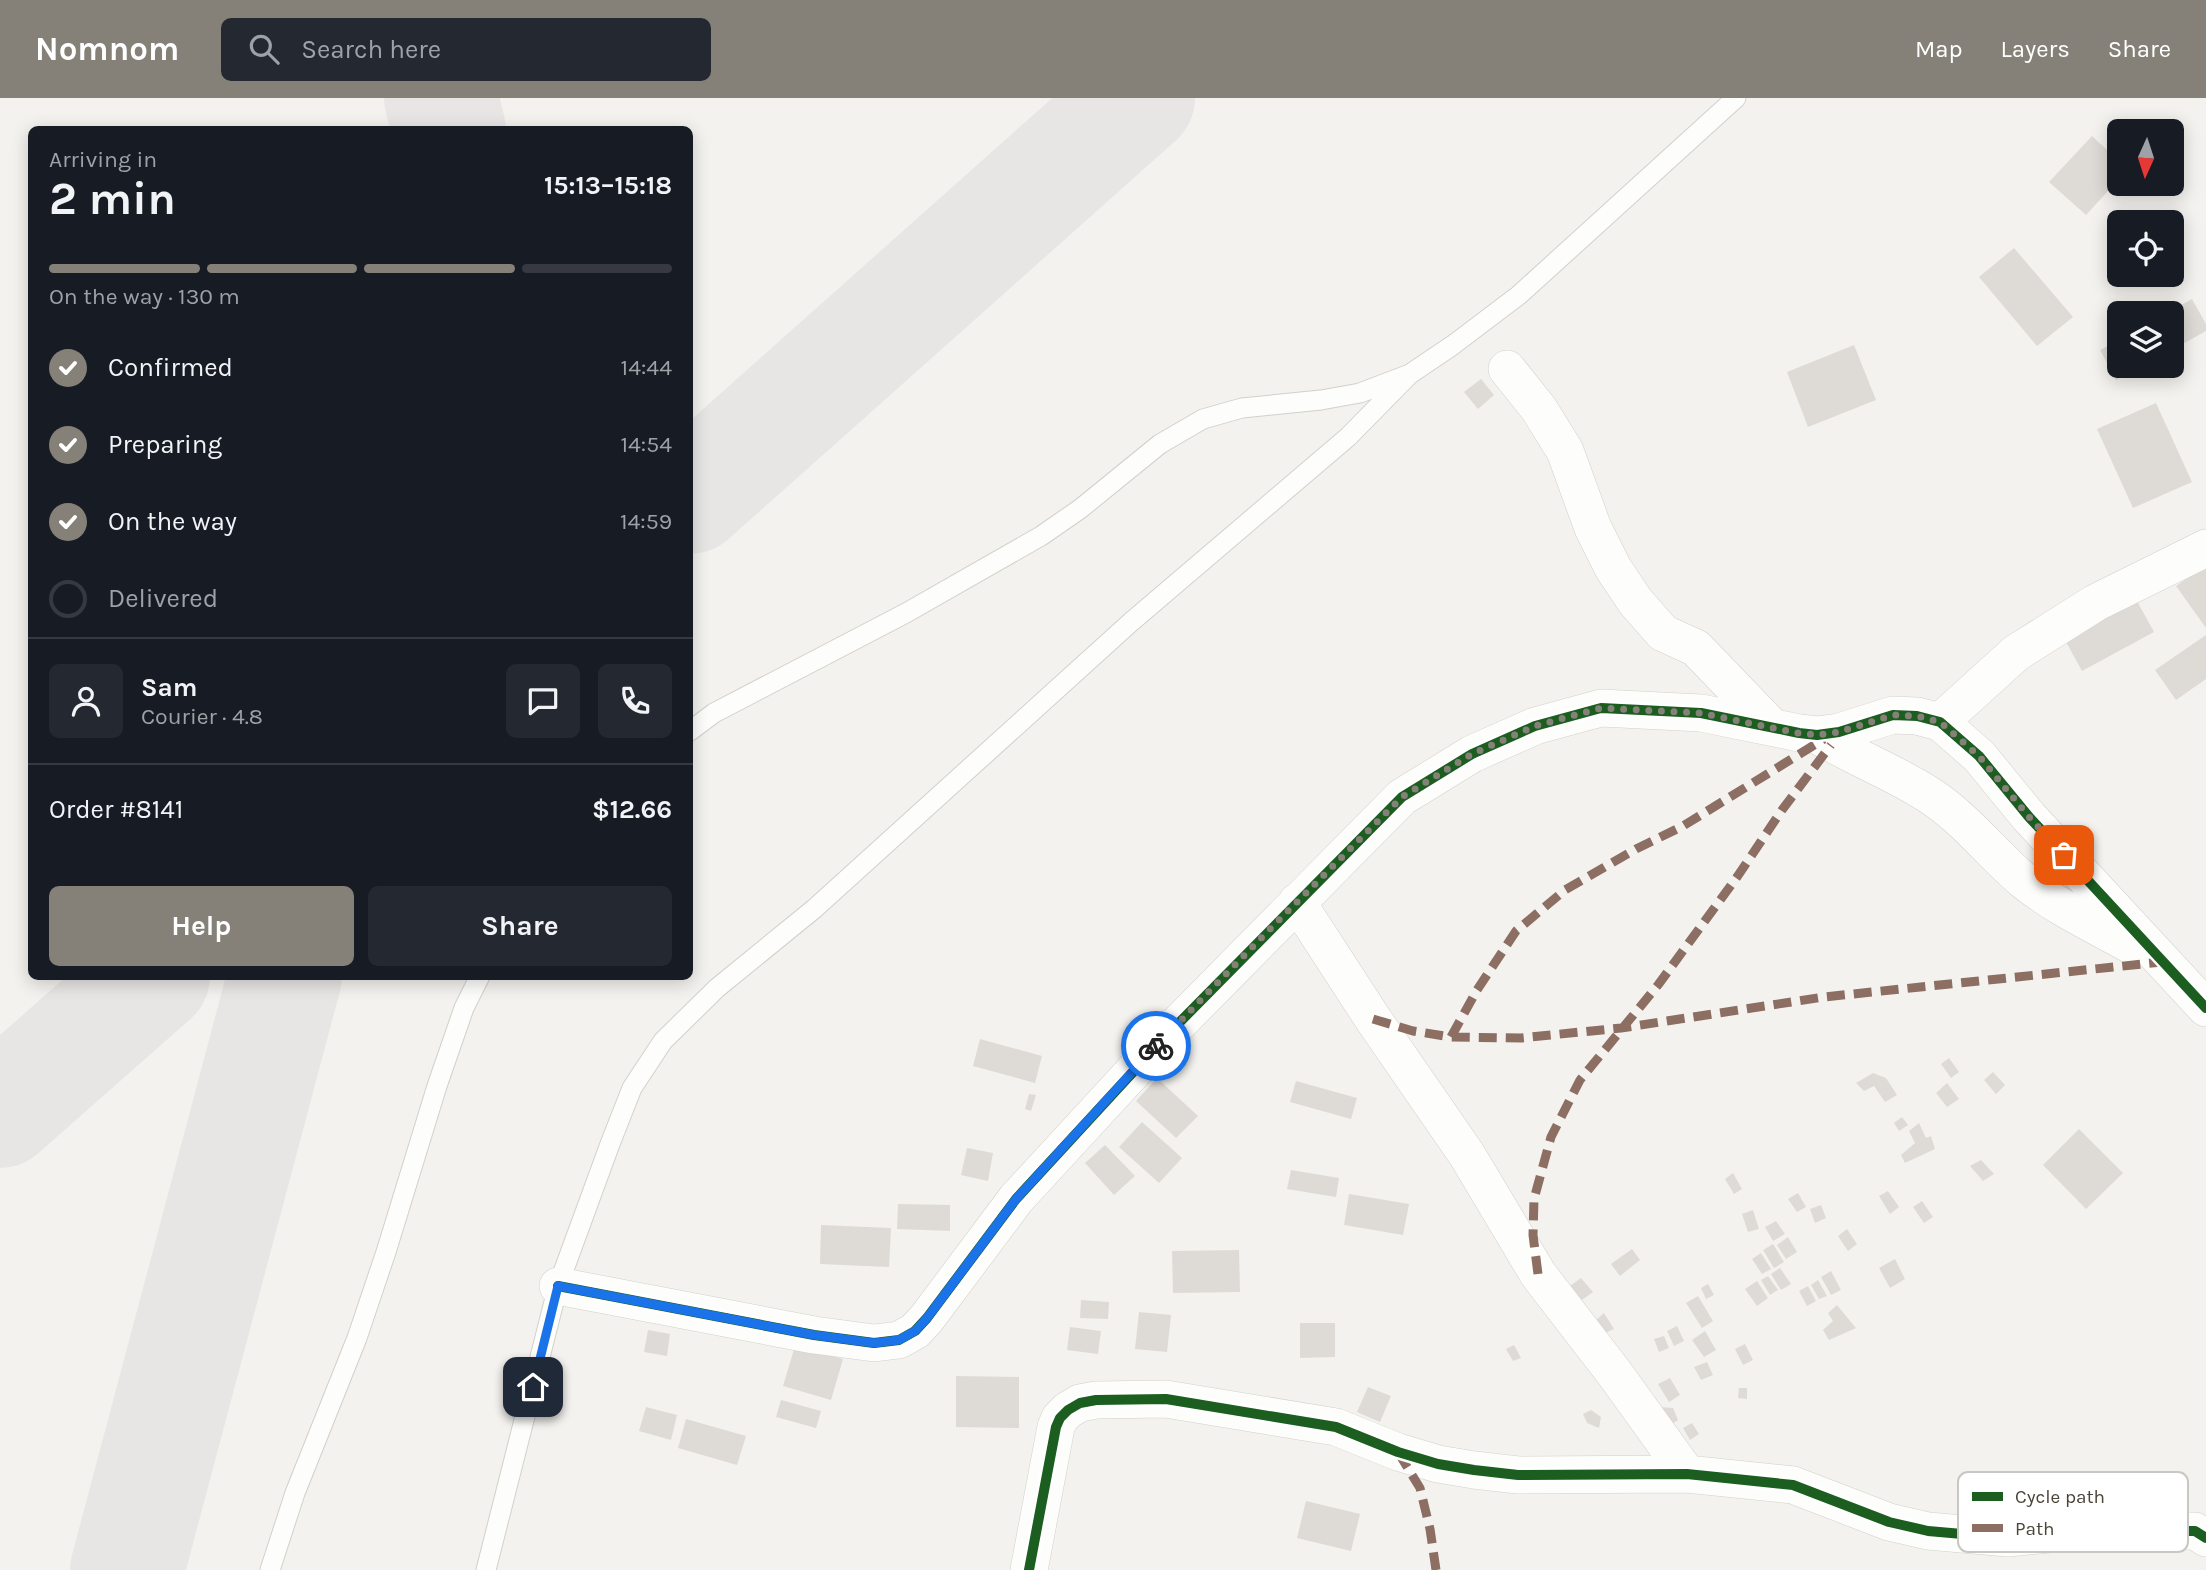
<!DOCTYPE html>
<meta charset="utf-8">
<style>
:root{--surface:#171b24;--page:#242831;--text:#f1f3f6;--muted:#9ea1a6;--line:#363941;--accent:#868178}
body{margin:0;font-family:Karla,sans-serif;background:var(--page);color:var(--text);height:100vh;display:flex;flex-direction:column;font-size:26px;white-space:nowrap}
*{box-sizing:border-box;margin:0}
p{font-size:23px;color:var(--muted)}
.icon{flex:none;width:38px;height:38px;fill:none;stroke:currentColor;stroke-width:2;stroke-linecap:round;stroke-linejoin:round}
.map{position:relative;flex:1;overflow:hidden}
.drawer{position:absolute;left:28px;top:28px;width:665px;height:854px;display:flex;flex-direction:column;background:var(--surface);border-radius:10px;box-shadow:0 4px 18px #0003}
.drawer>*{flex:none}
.needle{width:46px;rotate:183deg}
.buttons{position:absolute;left:2107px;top:21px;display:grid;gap:14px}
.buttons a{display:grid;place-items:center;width:77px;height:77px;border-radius:10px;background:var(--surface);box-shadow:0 4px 18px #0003;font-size:35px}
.pin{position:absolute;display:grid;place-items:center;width:60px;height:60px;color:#fff;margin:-30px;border-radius:14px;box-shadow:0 4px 10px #0006}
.courier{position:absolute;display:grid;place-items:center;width:70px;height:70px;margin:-35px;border:5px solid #1a73e8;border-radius:50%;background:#fff;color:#222;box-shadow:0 2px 9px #0007}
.headline em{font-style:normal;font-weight:700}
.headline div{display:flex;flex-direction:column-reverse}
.headline{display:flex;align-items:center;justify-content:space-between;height:119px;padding:0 21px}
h1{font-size:46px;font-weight:700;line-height:52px}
.bar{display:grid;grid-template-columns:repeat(4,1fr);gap:10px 7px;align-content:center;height:84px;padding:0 21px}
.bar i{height:9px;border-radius:5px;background:var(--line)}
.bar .on{background:var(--accent)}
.bar p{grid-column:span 4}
.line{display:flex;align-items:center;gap:18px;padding:0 21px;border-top:2px solid var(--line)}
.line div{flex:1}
.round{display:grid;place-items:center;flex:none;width:74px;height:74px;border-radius:10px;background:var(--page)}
ol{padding:0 21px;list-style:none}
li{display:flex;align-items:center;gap:21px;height:77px}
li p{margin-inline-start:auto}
li .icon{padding:7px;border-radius:50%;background:var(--accent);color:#fff;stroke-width:4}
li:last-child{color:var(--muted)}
li i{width:38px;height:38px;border:4px solid var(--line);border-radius:50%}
.cta{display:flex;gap:14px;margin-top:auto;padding:14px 21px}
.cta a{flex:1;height:80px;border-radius:10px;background:var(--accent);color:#fff;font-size:28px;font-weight:700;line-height:80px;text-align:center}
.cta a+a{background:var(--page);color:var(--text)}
header{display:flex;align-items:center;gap:42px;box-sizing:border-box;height:98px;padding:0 35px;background:var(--accent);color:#fff}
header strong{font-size:33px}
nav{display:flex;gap:38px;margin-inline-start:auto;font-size:24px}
.search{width:490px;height:63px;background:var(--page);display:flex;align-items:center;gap:18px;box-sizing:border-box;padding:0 24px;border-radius:10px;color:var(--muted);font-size:26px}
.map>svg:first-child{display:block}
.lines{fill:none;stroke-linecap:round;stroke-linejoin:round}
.taxiway{stroke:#e8e6e4;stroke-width:114}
.building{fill:#dedbd6}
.lane-casing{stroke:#d2d0cb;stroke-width:21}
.street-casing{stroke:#d2d0cb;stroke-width:38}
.lane{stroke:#fdfdfc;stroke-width:19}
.street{stroke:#fdfdfc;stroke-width:37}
.quiet{stroke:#8d6e63;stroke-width:9;stroke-dasharray:18 9;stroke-linecap:butt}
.cycleway-casing{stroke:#fff;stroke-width:15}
.cycleway{stroke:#1b5e20;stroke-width:10}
.done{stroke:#868178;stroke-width:7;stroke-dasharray:0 12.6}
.route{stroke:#1a73e8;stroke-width:9}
.key{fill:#fff;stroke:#c9c7c4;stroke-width:2}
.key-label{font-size:19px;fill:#4b4439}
</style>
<header>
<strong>Nomnom</strong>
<div class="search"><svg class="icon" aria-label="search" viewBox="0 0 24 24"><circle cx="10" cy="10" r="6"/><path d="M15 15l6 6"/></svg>Search here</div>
<nav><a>Map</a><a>Layers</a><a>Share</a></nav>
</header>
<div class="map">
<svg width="2206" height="1472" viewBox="0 0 2206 1472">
<rect width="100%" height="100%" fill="#f4f2ee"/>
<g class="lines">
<path class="taxiway" d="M441 0 449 32
M690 399 1138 0
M0 1013 153 878
M127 1472 285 878"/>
</g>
<path class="building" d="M2092 38 2119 63V81L2086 117 2049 84Z
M2014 150 2073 219 2037 248 1979 179Z
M2192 201 2206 226V233L2172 252V215H2167Z
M2119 242V268H2142L2116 282 2100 252Z
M1854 247 1876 302 1808 329 1787 274Z
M1481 281 1494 297 1478 311 1464 294Z
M2156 305 2192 384 2133 410 2097 331Z
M2206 467V530L2176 488Z
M2137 503 2154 534 2082 573 2065 542Z
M2206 537V581L2176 602 2155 572Z
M980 941 1042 958 1035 985 973 968Z
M1949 960 1959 974 1951 980 1941 966Z
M1993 974 2005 987 1996 996 1984 982Z
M1873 975 1886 980 1897 997 1885 1004 1874 988 1864 993 1856 985Z
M1157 980 1198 1018 1176 1040 1136 1003Z
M1296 983 1357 1000 1351 1021 1290 1004Z
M1947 985 1959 1001 1947 1009 1936 995Z
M1029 996 1036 997 1031 1013 1025 1011Z
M1902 1019 1908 1027 1899 1033 1894 1025Z
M1142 1024 1182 1060 1159 1085 1119 1049Z
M1919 1025 1926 1040 1931 1038 1935 1051 1905 1065 1901 1057 1915 1045 1909 1033Z
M2079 1031 2123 1075 2086 1111 2043 1067Z
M1105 1047 1135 1078 1114 1097 1085 1065Z
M967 1050 993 1055 988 1083 961 1077Z
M1981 1062 1994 1076 1983 1083 1970 1068Z
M1291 1072 1339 1080 1336 1099 1287 1091Z
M1733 1075 1742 1091 1734 1096 1725 1081Z
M1888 1093 1899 1109 1890 1116 1879 1098Z
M1798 1095 1806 1109 1797 1114 1788 1101Z
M1349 1096 1409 1106 1403 1137 1344 1127Z
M1922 1103 1933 1119 1924 1125 1913 1109Z
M898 1106 950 1107V1133L897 1131Z
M1821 1107 1826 1120 1815 1125 1810 1111Z
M1753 1112 1759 1131 1748 1134 1742 1116Z
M1776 1123 1785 1136 1773 1143 1765 1129Z
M821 1127 891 1130 889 1169 820 1166Z
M1847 1131 1857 1146 1848 1153 1838 1138Z
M1788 1139 1797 1154 1786 1161 1777 1147Z
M1773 1146 1784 1164 1774 1170 1763 1152Z
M1632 1151 1640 1162 1620 1178 1611 1166Z
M1239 1152 1240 1194 1173 1195 1172 1153Z
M1761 1155 1771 1171 1762 1176 1752 1161Z
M1895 1161 1905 1181 1890 1190 1879 1170Z
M1780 1170 1791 1186 1781 1192 1771 1176Z
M1831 1173 1841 1192 1831 1197 1821 1179Z
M1768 1178 1778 1192 1770 1197 1761 1182Z
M1581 1180 1593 1194 1582 1202 1570 1188Z
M1818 1182 1827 1198 1819 1201 1811 1187Z
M1757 1183 1768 1200 1757 1208 1745 1191Z
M1708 1186 1714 1197 1706 1201 1701 1190Z
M1808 1188 1816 1203 1807 1208 1799 1193Z
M1698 1198 1713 1223 1702 1230 1686 1205Z
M1081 1202 1109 1204 1108 1221 1080 1220Z
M1837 1207 1856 1230 1829 1242 1823 1232 1833 1223 1828 1215Z
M1139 1214 1171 1217 1167 1254 1135 1251Z
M1604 1215 1614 1231 1603 1236 1595 1223Z
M1300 1225H1335V1259L1300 1260Z
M1677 1228 1684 1243 1674 1248 1667 1233Z
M1070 1229 1101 1233 1098 1256 1067 1252Z
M648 1232 670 1236 667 1258 644 1254Z
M1705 1233 1716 1252 1704 1259 1692 1242Z
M1664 1238 1669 1250 1659 1254 1654 1241Z
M1745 1246 1753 1262 1743 1267 1735 1251Z
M1514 1247 1521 1260 1513 1263 1506 1251Z
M795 1248 843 1261 831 1302 783 1288Z
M1707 1264 1713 1277 1701 1282 1694 1269Z
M956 1278 1019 1279V1330L956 1329Z
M1670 1280 1680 1297 1669 1304 1658 1286Z
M1368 1289 1391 1298 1380 1324 1357 1314Z
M1739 1290H1747V1301L1738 1300Z
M781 1302 821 1313 816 1330 776 1319Z
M646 1309 677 1317 671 1342 639 1333Z
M1660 1309 1673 1310 1678 1322 1669 1328Z
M1591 1312 1601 1319 1599 1330 1587 1325 1583 1316Z
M686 1321 746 1338 737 1367 678 1350Z
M1692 1325 1699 1336 1690 1342 1683 1330Z
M1306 1403 1360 1416 1351 1453 1297 1440Z"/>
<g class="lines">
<g class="lane-casing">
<path id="lane" d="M690 633 714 615 906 515 1041 438 1080 411 1160 346 1203 321 1242 310 1321 302 1360 295 1410 276 1453 247 1519 197 1736 0
M270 1472 295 1395 357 1240 386 1154 437 988 464 910 480 878
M486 1472 558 1188 610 1046 632 990 663 943 717 890 814 811 1131 524 1348 339 1410 276"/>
</g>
<g class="street-casing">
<path id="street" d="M1507 271 1539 311 1565 353 1593 430 1613 470 1635 503 1663 535 1696 550 1772 629
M1940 624 2016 555 2095 505 2206 450
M1817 637C1853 659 1894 674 1929 697 1965 720 1991 755 2024 783 2056 809 2097 828 2133 848
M1297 804 1373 921 1467 1057 1538 1176 1615 1276 1687 1376
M558 1188 814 1237 874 1245 899 1242 915 1233 927 1220 1016 1101 1167 937 1402 699 1472 656 1535 628 1601 610 1701 615 1799 635 1817 637 1839 634 1893 617 1917 618 1940 624 1979 658 2029 719 2206 910
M1029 1472 1056 1329 1060 1320 1068 1312 1080 1305 1096 1302 1166 1301 1336 1329 1398 1354 1438 1366 1474 1372 1518 1377 1687 1376 1793 1387 1889 1424 1928 1433 2008 1440 2081 1433H2195L2206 1440"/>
</g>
<use href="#lane" class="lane"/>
<use href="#street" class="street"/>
<path class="quiet" d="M1373 921 1413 933 1451 939 1521 940 1621 930 1824 899 2162 864
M1451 939 1477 892 1516 833 1565 792 1636 751 1683 728 1824 641
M1538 1176 1533 1137 1534 1101 1551 1039 1580 982 1658 887 1737 779 1782 712 1831 647
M1398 1354 1420 1390 1430 1431 1436 1472"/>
<g class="cycleway-casing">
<path id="cycleway" d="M558 1188 814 1237 874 1245 899 1242 915 1233 927 1220 1016 1101 1167 937 1402 699 1472 656 1535 628 1601 610 1701 615 1799 635 1817 637 1839 634 1893 617 1917 618 1940 624 1979 658 2029 719 2206 910
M1029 1472 1056 1329 1060 1320 1068 1312 1080 1305 1096 1302 1166 1301 1336 1329 1398 1354 1438 1366 1474 1372 1518 1377 1687 1376 1793 1387 1889 1424 1928 1433 2008 1440 2081 1433H2195L2206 1440"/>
</g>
<use href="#cycleway" class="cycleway"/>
</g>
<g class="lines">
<path class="done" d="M1156 948 1265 836 1402 699 1472 656 1535 628 1601 610 1700 615 1798 635 1817 637 1839 634 1893 617 1917 618 1940 624 1979 658 2029 719 2064 757"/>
<path class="route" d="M533 1289 558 1188 814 1237 874 1245 899 1242 915 1233 927 1220 1016 1101 1156 948"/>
</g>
<rect x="1958" y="1374" width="230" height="80" rx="10" class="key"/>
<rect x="1972" y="1394" width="31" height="9" fill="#1b5e20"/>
<rect x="1972" y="1426" width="31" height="8" fill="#8d6e63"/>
<g class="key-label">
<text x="2015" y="1405">Cycle path</text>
<text x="2015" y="1437">Path</text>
</g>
</svg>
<div class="buttons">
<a><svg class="needle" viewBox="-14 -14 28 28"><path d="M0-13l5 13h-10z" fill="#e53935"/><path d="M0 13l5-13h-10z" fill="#9ea1a6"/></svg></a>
<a><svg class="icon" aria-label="locate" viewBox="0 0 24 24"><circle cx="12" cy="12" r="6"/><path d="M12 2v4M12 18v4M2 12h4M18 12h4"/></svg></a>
<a><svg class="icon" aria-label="layers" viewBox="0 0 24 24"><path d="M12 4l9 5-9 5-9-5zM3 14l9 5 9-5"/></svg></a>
</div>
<div class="pin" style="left:2064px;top:757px;background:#ea580c"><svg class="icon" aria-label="bag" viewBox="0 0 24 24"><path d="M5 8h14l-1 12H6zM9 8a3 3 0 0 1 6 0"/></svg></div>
<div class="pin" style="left:533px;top:1289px;background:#1f2937"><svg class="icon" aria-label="home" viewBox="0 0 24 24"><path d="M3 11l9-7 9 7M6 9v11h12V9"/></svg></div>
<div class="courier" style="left:1156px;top:948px"><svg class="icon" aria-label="bike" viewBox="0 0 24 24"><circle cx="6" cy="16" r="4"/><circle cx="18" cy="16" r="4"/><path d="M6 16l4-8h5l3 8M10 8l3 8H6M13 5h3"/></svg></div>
<section class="drawer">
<div class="headline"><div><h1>2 min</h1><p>Arriving in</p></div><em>15:13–15:18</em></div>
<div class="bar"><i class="on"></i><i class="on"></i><i class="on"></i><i></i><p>On the way · 130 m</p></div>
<ol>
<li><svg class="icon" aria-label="check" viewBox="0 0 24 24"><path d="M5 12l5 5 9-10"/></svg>Confirmed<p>14:44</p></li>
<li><svg class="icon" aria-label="check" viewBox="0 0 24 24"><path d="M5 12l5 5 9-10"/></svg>Preparing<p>14:54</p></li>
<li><svg class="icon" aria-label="check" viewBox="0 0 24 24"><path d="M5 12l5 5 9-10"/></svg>On the way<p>14:59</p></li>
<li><i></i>Delivered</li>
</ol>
<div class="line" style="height:126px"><a class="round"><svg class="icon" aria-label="person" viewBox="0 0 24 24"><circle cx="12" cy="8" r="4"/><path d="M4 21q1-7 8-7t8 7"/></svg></a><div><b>Sam</b><p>Courier · 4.8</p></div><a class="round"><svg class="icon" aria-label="chat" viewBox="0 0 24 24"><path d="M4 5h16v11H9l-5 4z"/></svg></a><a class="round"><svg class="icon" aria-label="phone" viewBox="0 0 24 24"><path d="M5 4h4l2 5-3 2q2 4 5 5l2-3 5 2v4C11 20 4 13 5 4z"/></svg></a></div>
<div class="line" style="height:91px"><div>Order #8141</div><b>$12.66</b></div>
<div class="cta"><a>Help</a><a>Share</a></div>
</section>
</div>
